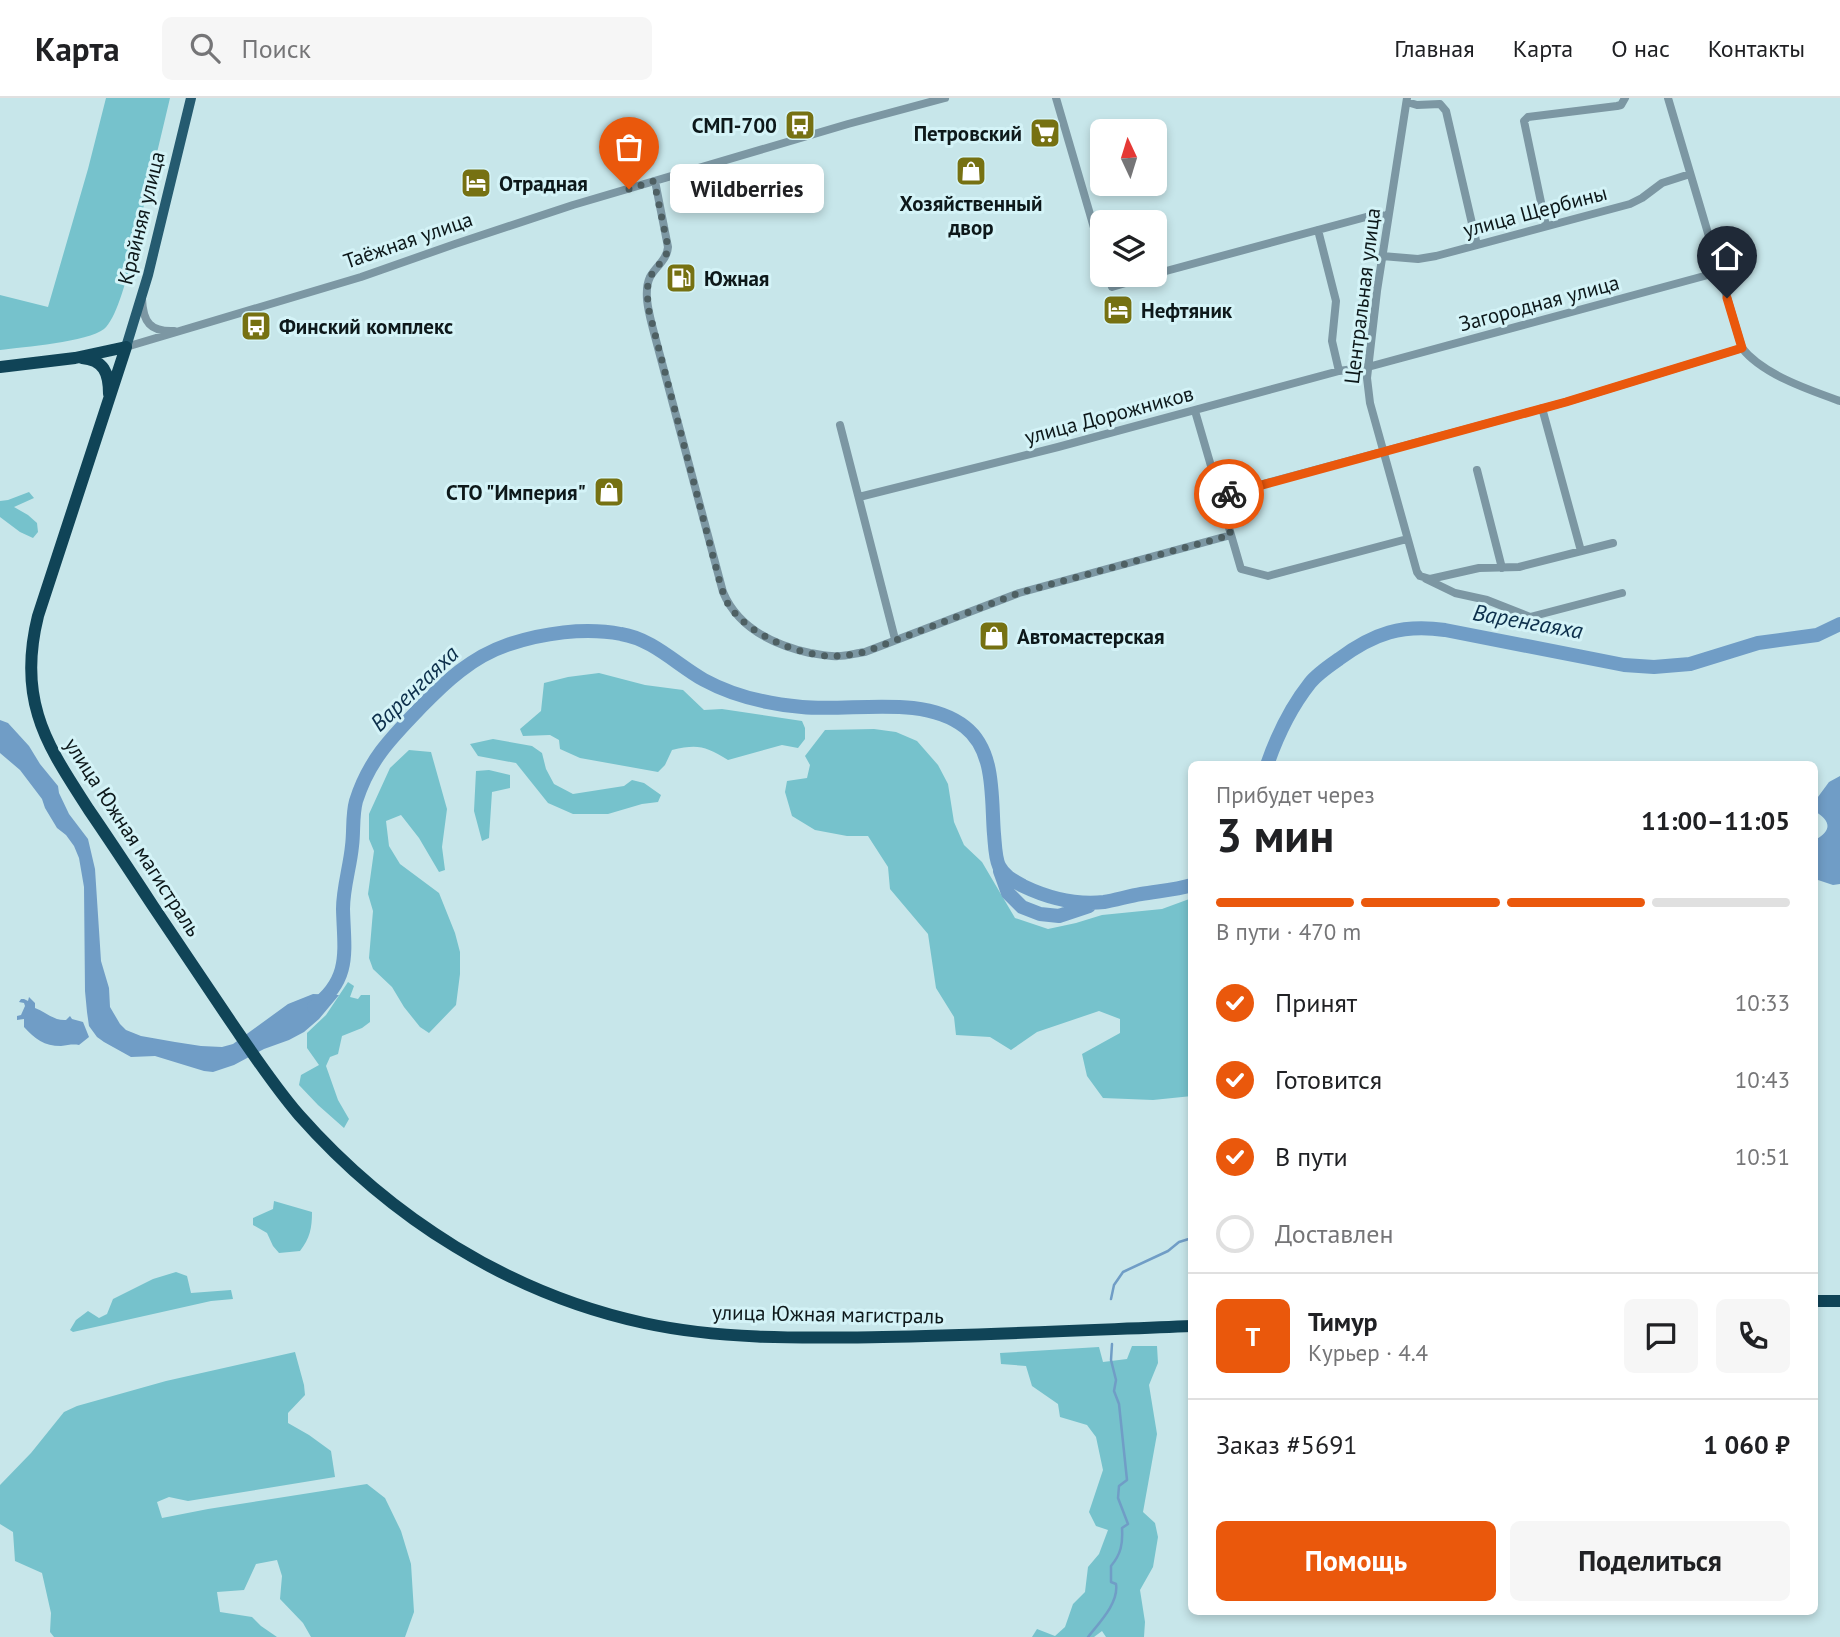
<!DOCTYPE html>
<html lang="ru">
<meta charset="utf-8">
<style>
:root{--surface:#fff;--page:#f6f6f6;--text:#202124;--muted:#757577;--line:#e0e0e0;--accent:#ea580c}
body{margin:0;font-family:"PT Sans",sans-serif;background:var(--page);color:var(--text);height:100vh;display:flex;flex-direction:column;font-size:26px;white-space:nowrap}
*{box-sizing:border-box;margin:0}
p{font-size:23px;color:var(--muted)}
.icon{flex:none;width:38px;height:38px;fill:none;stroke:currentColor;stroke-width:2;stroke-linecap:round;stroke-linejoin:round}
.map{position:relative;flex:1;overflow:hidden}
.sheet{position:absolute;left:1188px;top:663px;width:630px;height:854px;display:flex;flex-direction:column;background:var(--surface);border-radius:10px;box-shadow:0 4px 10px #0003}
.sheet>*{flex:none}
.needle{width:46px;rotate:356deg}
.tools{position:absolute;left:1090px;top:21px;display:grid;gap:14px}
.tools a{display:grid;place-items:center;width:77px;height:77px;border-radius:10px;background:var(--surface);box-shadow:0 4px 10px #0003;font-size:35px}
.pin{position:absolute;display:grid;place-items:center;width:60px;height:60px;color:#fff;margin:-72px -30px;border-radius:50% 50% 50% 0;rotate:-45deg;box-shadow:0 0 7px #0007}
.pin .icon{rotate:45deg}
.courier{position:absolute;display:grid;place-items:center;width:70px;height:70px;margin:-35px;border:5px solid #ea580c;border-radius:50%;background:#fff;color:#222;box-shadow:0 2px 9px #0007}
.bubble{position:absolute;height:49px;border-radius:10px;background:var(--surface);box-shadow:0 4px 10px #0003;font-size:23px;font-weight:700;line-height:49px;text-align:center}
.headline em{font-style:normal;font-weight:700}
.headline div{display:flex;flex-direction:column-reverse}
.headline{display:flex;align-items:center;justify-content:space-between;height:119px;padding:0 28px}
h1{font-size:46px;font-weight:700;line-height:52px}
.bar{display:grid;grid-template-columns:repeat(4,1fr);gap:10px 7px;align-content:center;height:84px;padding:0 28px}
.bar i{height:9px;border-radius:5px;background:var(--line)}
.bar .active{background:var(--accent)}
.bar p{grid-column:span 4}
.line{display:flex;align-items:center;gap:18px;padding:0 28px;border-top:2px solid var(--line)}
.line div{flex:1}
.round{display:grid;place-items:center;flex:none;width:74px;height:74px;border-radius:10px;background:var(--page)}
ol{padding:0 28px;list-style:none}
li{display:flex;align-items:center;gap:21px;height:77px}
li p{margin-inline-start:auto}
li .icon{padding:7px;border-radius:50%;background:var(--accent);color:#fff;stroke-width:4}
li:last-child{color:var(--muted)}
li i{width:38px;height:38px;border:4px solid var(--line);border-radius:50%}
.primary-button{display:flex;gap:14px;margin-top:auto;padding:14px 28px}
.primary-button a{flex:1;height:80px;border-radius:10px;background:var(--accent);color:#fff;font-size:28px;font-weight:700;line-height:80px;text-align:center}
.primary-button a+a{background:var(--page);color:var(--text)}
header{display:flex;align-items:center;gap:42px;box-sizing:border-box;height:98px;padding:0 35px;background:var(--surface);border-bottom:2px solid var(--line)}
header strong{font-size:33px}
nav{display:flex;gap:38px;margin-inline-start:auto;font-size:24px}
.search{width:490px;height:63px;background:var(--page);display:flex;align-items:center;gap:18px;box-sizing:border-box;padding:0 24px;border-radius:10px;color:var(--muted);font-size:26px}
.map>svg:first-child{display:block}
.green{fill:#76c2cc}
.water{fill:#709dc6}
.lines{fill:none;stroke-linecap:round;stroke-linejoin:round}
.stream{stroke:#709dc6;stroke-width:2.5}
.river{stroke:#709dc6;stroke-width:14}
.minor{stroke:#7c97a3;stroke-width:8}
.major{stroke:#255b70;stroke-width:10}
.highway{stroke:#104457;stroke-width:12}
.done{stroke:#4e6063;stroke-width:7;stroke-dasharray:0 12.6}
.route{stroke:#ea580c;stroke-width:9}
.labels{text-anchor:middle;dominant-baseline:central;stroke-width:6;stroke-linejoin:round;paint-order:stroke}
.poi-label{font-size:21px;font-weight:bold;fill:#0d181a;stroke:#d4f3f7;text-anchor:start}
.street-label{font-size:21px;fill:#0d181a;stroke:#d4f3f7}
.water-label{font-size:23px;font-style:italic;fill:#0c2f4b;stroke:#d4f3f7}
</style>
<header>
<strong>Карта</strong>
<div class="search"><svg class="icon" aria-label="search" viewBox="0 0 24 24"><circle cx="10" cy="10" r="6"/><path d="M15 15l6 6"/></svg>Поиск</div>
<nav><a>Главная</a><a>Карта</a><a>О нас</a><a>Контакты</a></nav>
</header>
<div class="map">
<svg width="1840" height="1539" viewBox="0 0 1840 1539">
<rect width="100%" height="100%" fill="#c7e6ea"/>
<path class="green" d="M106 0H170C161 38 152 76 142 115 136 140 122 216 104 231 88 244 23 249 0 252V197L48 209 88 71Z
M29 394 34 400 14 409 28 417 37 425 38 434 33 440 20 434 0 419V403L8 402Z
M599 575 645 587 683 592 704 612 722 611 802 623 805 630V641L798 650 782 647 728 662C705 648 698 646 672 652L665 667 658 674 580 660 560 651 559 642 550 637 523 638 520 631 541 613 544 585 568 579Z
M874 631 896 634 917 643 938 667 948 686 954 724 964 747 982 764 1015 820 1048 831 1076 825 1102 817 1162 811 1192 800V998L1153 1002 1103 1000 1087 978 1082 956 1120 935V921L1099 913 1037 934 1011 952 990 939 956 937 954 919 936 890 928 836 890 791 888 769 868 738H847L815 732 792 718 785 694 787 683 807 680 810 667 805 658 825 632Z
M493 641 532 648 542 655 546 671 554 686 573 696 624 688 632 682 644 685 661 697 658 704 642 706 608 716H573L548 705 516 665 478 658 470 646Z
M409 652 431 654 447 711 442 749 445 772 439 774 419 740 401 717 386 723 389 748 400 766 439 795 455 835 460 854V876L456 907 429 935 420 929 404 909 392 889 373 871 369 860 373 813 368 796 374 753 369 741V716L390 670Z
M489 672 510 677V690L492 694 489 740 482 743 474 713 476 673Z
M348 884 354 888 350 899 358 901 361 897H370V924L362 930 342 938 338 956 330 959 326 968 338 1002 349 1021 344 1030 318 1007 299 987 301 977 319 967 307 950V935L326 917Z
M274 1103 312 1114C312 1130 310 1140 300 1153L279 1155 273 1148 267 1135 253 1127V1120L273 1111Z
M176 1174 187 1178 191 1195 231 1192 233 1201 211 1203 73 1234 70 1232 76 1222 88 1213 99 1220 107 1216 113 1201 153 1181Z
M1132 1248H1157L1158 1265 1149 1287 1157 1336 1143 1414 1155 1425 1158 1439 1153 1469 1140 1492 1145 1524 1144 1539H1106L1102 1533 1094 1539H1032L1037 1531 1055 1538 1065 1529 1073 1506 1085 1494 1088 1469 1099 1456 1108 1432 1096 1428 1089 1414 1103 1372 1096 1339 1087 1327 1060 1319 1058 1306 1032 1288 1026 1268 1001 1266 1000 1255 1099 1249 1103 1264 1127 1261Z
M295 1254 304 1287 305 1297 288 1315V1325L309 1337 331 1353 335 1379 188 1403 169 1399 157 1404 162 1420 208 1411 367 1386 385 1400 401 1433 411 1466 414 1514 405 1539H311L303 1525 280 1501 282 1478 277 1462 256 1466 244 1492 217 1494 220 1514 252 1519 261 1528 277 1539H54L50 1534 51 1515 42 1475 15 1463 13 1434 0 1426V1387L31 1355 64 1314 77 1308 166 1283Z"/>
<path class="water" d="M0 622 8 625 29 648 40 666 58 688 59 695 69 716 88 741 95 771 101 863 109 890 110 909 120 926 126 932 141 938 175 944 201 948 222 949 233 946 288 906 313 896 339 897 319 921 304 934 289 942 264 951 234 967 213 974 204 973 155 958 131 959 104 944 97 939 89 928 87 914 85 893 84 789 79 760 74 748 66 737 57 730 45 710 42 701 20 672 0 655Z
M1840 678V786L1833 787 1815 781V742C1832 733 1831 723 1816 714L1815 703 1829 684Z
M29 899 35 905V910C46 914 54 923 66 922L70 918 72 921 83 924 89 939 79 947C73 946 68 947 61 948 44 948 35 941 24 929V921L17 922V918L21 917 25 908 24 905 19 904 21 901H24L28 903Z"/>
<g class="lines">
<path class="stream" d="M1111 1201 1114 1187 1123 1174 1168 1153 1179 1144 1192 1140
M1088 1539C1099 1525 1119 1505 1116 1486L1111 1484V1468C1121 1456 1123 1446 1122 1430L1128 1426 1118 1400 1119 1388 1127 1382 1119 1306 1114 1293 1116 1282 1111 1262 1112 1246"/>
<path class="river" d="M1267 667C1277 638 1291 609 1310 585 1317 576 1329 568 1339 561 1374 535 1402 526 1445 532L1624 567 1654 569 1690 566 1758 545 1817 537 1840 526
M1000 773 1008 795 1022 809 1040 816 1059 818 1089 808
M314 909C352 881 344 852 343 811 343 790 350 769 352 748 354 733 352 718 356 703 369 662 391 640 420 610 446 583 472 559 507 547 542 535 585 529 621 536 653 541 677 567 704 582 735 599 768 606 802 609 852 614 923 596 965 629 996 653 991 701 994 736 995 746 995 759 999 768 1004 778 1014 783 1023 788 1048 800 1076 807 1104 804 1116 802 1129 798 1141 796 1158 793 1175 792 1192 787"/>
<path class="minor" d="M1056 0 1102 157
M1407 0 1377 193 1367 280 1370 305 1417 474 1420 478 1430 481 1479 470 1519 469 1613 445
M1668 0 1742 250C1762 276 1809 292 1840 303
M1407 4 1417 7 1440 6 1446 13 1477 147
M655 83 668 149C667 162 656 168 650 179 643 194 649 215 653 231L723 494C738 530 774 547 810 555 819 556 829 559 838 558 847 558 856 555 865 554L1019 495 1231 437
M1546 128 1524 23 1528 19 1617 8 1621 7 1625 0
M1318 132 1336 203 1332 243 1339 273
M1382 158 1418 161 1436 158 1630 106 1642 100 1662 85 1690 76
M1155 176 1366 119 1379 117 1388 118
M1108 177 1112 189 1153 177
M142 201C143 224 150 234 174 233
M126 249 361 179 455 146 573 107 848 26 945 0
M1542 310 1581 453
M1195 313 1241 471 1268 478 1407 441
M840 327 895 541
M1477 372 1502 470
M1219 398 1566 304 1742 250
M859 399 1058 349 1339 273 1368 269 1719 174
M1426 481 1455 495 1487 502 1530 519 1622 495"/>
<path class="major" d="M126 249 148 177 191 0"/>
<path class="highway" d="M126 249 38 518C30 550 28 584 38 617 48 651 70 682 89 712 111 744 132 776 153 808 179 847 205 885 231 924 253 956 274 988 299 1017 390 1120 510 1196 644 1225 722 1242 804 1240 883 1239 986 1237 1089 1232 1192 1228
M82 260C104 262 109 275 109 296
M0 269 75 260 126 249
M1815 1203H1840"/>
</g>
<g class="lines">
<path class="done" d="M629 91 654 83 668 149C667 162 656 167 651 178 645 189 648 202 649 213L719 481C721 489 724 498 728 506 747 537 803 560 838 558 847 558 856 555 865 554L1019 495 1231 437 1219 398 1229 396"/>
<path class="route" d="M1229 396 1566 304 1742 250 1727 200"/>
</g>
<defs>
<g id="bus-square" transform="scale(1.575)"><rect x="-9" y="-9" width="18" height="18" rx="4" fill="#767112" stroke="#d4f3f7"/><path d="M-5-6H5V4H4V6H2V4H-2V6H-4V4H-5ZM-3.5-4V0h7V-4ZM-3.5 1.2v1.5H-2V1.2ZM2 1.2v1.5H3.5V1.2Z" fill="#fff"/></g>
<g id="supermarket-square" transform="scale(1.575)"><rect x="-9" y="-9" width="18" height="18" rx="4" fill="#767112" stroke="#d4f3f7"/><path d="M-6-5.5h2.5l.6 2H6L4.5 2H-2.5L-4.4-4H-6ZM-1.5 3.2a1.3 1.3 0 1 0 .1 0ZM3 3.2a1.3 1.3 0 1 0 .1 0Z" fill="#fff"/></g>
<g id="shop-square" transform="scale(1.575)"><rect x="-9" y="-9" width="18" height="18" rx="4" fill="#767112" stroke="#d4f3f7"/><path d="M-5-2.5h2.3a2.7 3.5 0 0 1 5.4 0H5L5.5 6h-11ZM-1.5-2.5h3a1.5 2.3 0 0 0-3 0Z" fill="#fff"/></g>
<g id="hotel-square" transform="scale(1.575)"><rect x="-9" y="-9" width="18" height="18" rx="4" fill="#767112" stroke="#d4f3f7"/><path d="M-6-4.5h1.5V1H6V5H4.5V3h-9V5H-6ZM-4 0a1.8 1.8 0 1 1 3.6 0ZM.5 0V-2.5h3Q6-2.5 6 0Z" fill="#fff"/></g>
<g id="fuel-square" transform="scale(1.575)"><rect x="-9" y="-9" width="18" height="18" rx="4" fill="#767112" stroke="#d4f3f7"/><path d="M-5.5-6h7V0h2V4h1.3V-2.5L3-4.5l.8-.8L6-3V5H2.5V1h-1V6h-7ZM-4.2-4.7v3.2H.2V-4.7Z" fill="#fff"/></g>
</defs>
<g fill-rule="evenodd">
<use href="#bus-square" x="800" y="27"/>
<use href="#supermarket-square" x="1045" y="35"/>
<use href="#shop-square" x="971" y="73"/>
<use href="#hotel-square" x="476" y="85"/>
<use href="#fuel-square" x="681" y="180"/>
<use href="#hotel-square" x="1118" y="212"/>
<use href="#bus-square" x="256" y="228"/>
<use href="#shop-square" x="609" y="394"/>
<use href="#shop-square" x="994" y="538"/>
</g>
<g class="labels">
<g class="poi-label">
<text x="777" y="27" text-anchor="end">СМП-700</text>
<text x="1022" y="35" text-anchor="end">Петровский</text>
<text x="499" y="85">Отрадная</text>
<text x="971" y="105" text-anchor="middle">Хозяйственный<tspan x="971" dy="24">двор</tspan></text>
<text x="704" y="180">Южная</text>
<text x="1141" y="212">Нефтяник</text>
<text x="279" y="228">Финский комплекс</text>
<text x="586" y="394" text-anchor="end">СТО "Империя"</text>
<text x="1017" y="538">Автомастерская</text>
</g>
<g class="street-label">
<text transform="translate(1535 113) rotate(-15)">улица Щербины</text>
<text transform="translate(141 120) rotate(-76)">Крайняя улица</text>
<text transform="translate(408 142) rotate(-19)">Таёжная улица</text>
<text transform="translate(1362 198) rotate(-83)">Центральная улица</text>
<text transform="translate(1539 205) rotate(-15)">Загородная улица</text>
<text transform="translate(1109 317) rotate(-15)">улица Дорожников</text>
<text transform="translate(133 739) rotate(57)">улица Южная магистраль</text>
<text transform="translate(828 1216) rotate(1)">улица Южная магистраль</text>
</g>
<g class="water-label">
<text transform="translate(1528 523) rotate(10)">Варенгаяха</text>
<text transform="translate(414 590) rotate(-44)">Варенгаяха</text>
</g>
</g>
</svg>
<div class="tools">
<a><svg class="needle" viewBox="-14 -14 28 28"><path d="M0-13l5 13h-10z" fill="#e53935"/><path d="M0 13l5-13h-10z" fill="#757577"/></svg></a>
<a><svg class="icon" aria-label="layers" viewBox="0 0 24 24"><path d="M12 4l9 5-9 5-9-5zM3 14l9 5 9-5"/></svg></a>
</div>
<div class="pin" style="left:629px;top:91px;background:#ea580c"><svg class="icon" aria-label="bag" viewBox="0 0 24 24"><path d="M5 8h14l-1 12H6zM9 8a3 3 0 0 1 6 0"/></svg></div>
<div class="pin" style="left:1727px;top:200px;background:#1f2937"><svg class="icon" aria-label="home" viewBox="0 0 24 24"><path d="M3 11l9-7 9 7M6 9v11h12V9"/></svg></div>
<div class="courier" style="left:1229px;top:396px"><svg class="icon" aria-label="bike" viewBox="0 0 24 24"><circle cx="6" cy="16" r="4"/><circle cx="18" cy="16" r="4"/><path d="M6 16l4-8h5l3 8M10 8l3 8H6M13 5h3"/></svg></div>
<div class="bubble" style="left:670px;top:66px;width:154px">Wildberries</div>
<section class="sheet">
<div class="headline"><div><h1>3 мин</h1><p>Прибудет через</p></div><em>11:00–11:05</em></div>
<div class="bar"><i class="active"></i><i class="active"></i><i class="active"></i><i></i><p>В пути · 470 m</p></div>
<ol>
<li><svg class="icon" aria-label="check" viewBox="0 0 24 24"><path d="M5 12l5 5 9-10"/></svg>Принят<p>10:33</p></li>
<li><svg class="icon" aria-label="check" viewBox="0 0 24 24"><path d="M5 12l5 5 9-10"/></svg>Готовится<p>10:43</p></li>
<li><svg class="icon" aria-label="check" viewBox="0 0 24 24"><path d="M5 12l5 5 9-10"/></svg>В пути<p>10:51</p></li>
<li><i></i>Доставлен</li>
</ol>
<div class="line" style="height:126px"><b class="round" style="background:var(--accent);color:#fff">Т</b><div><b>Тимур</b><p>Курьер · 4.4</p></div><a class="round"><svg class="icon" aria-label="chat" viewBox="0 0 24 24"><path d="M4 5h16v11H9l-5 4z"/></svg></a><a class="round"><svg class="icon" aria-label="phone" viewBox="0 0 24 24"><path d="M5 4h4l2 5-3 2q2 4 5 5l2-3 5 2v4C11 20 4 13 5 4z"/></svg></a></div>
<div class="line" style="height:91px"><div>Заказ #5691</div><b>1 060 ₽</b></div>
<div class="primary-button"><a>Помощь</a><a>Поделиться</a></div>
</section>
</div>
